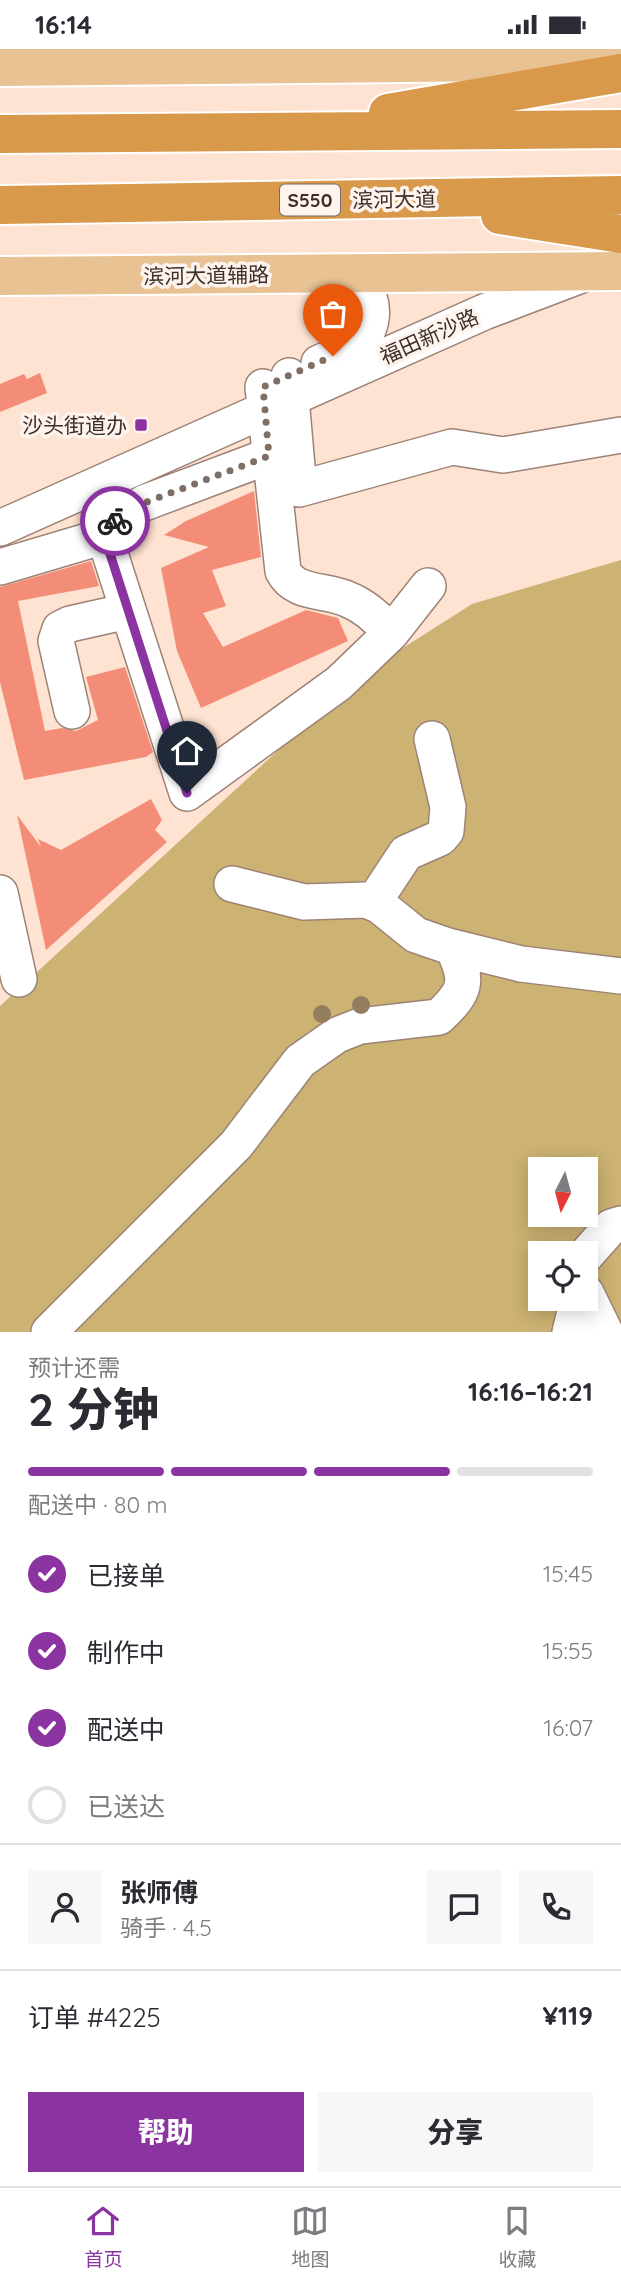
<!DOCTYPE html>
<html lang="zh">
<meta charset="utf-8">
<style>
:root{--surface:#fff;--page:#f7f7f7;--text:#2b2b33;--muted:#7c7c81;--line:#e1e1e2;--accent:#8b33a0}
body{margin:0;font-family:Quicksand,"Noto Sans SC",sans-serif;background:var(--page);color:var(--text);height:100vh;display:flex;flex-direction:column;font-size:26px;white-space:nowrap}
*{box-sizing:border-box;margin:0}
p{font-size:23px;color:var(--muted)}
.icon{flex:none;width:38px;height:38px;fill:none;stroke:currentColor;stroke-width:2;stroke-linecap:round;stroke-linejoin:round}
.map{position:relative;height:1283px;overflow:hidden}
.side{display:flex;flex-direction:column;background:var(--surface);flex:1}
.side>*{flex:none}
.needle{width:46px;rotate:186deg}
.fabs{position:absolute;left:528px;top:1108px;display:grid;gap:14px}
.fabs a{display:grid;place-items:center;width:70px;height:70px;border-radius:0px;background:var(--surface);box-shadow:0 4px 18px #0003;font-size:35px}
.pin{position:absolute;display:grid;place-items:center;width:60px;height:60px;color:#fff;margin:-72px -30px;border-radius:50% 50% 50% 0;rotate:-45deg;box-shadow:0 0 7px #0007}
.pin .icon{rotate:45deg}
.courier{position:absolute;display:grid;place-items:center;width:70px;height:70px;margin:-35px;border:5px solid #8b33a0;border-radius:50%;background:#fff;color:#222;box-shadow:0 2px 9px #0007}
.overview em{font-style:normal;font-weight:800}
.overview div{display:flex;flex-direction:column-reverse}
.overview{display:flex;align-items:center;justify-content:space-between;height:119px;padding:0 28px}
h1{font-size:46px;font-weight:800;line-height:52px}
.bar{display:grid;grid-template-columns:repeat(4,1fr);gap:10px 7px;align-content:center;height:84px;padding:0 28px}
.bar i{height:9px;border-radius:5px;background:var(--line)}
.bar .current{background:var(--accent)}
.bar p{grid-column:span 4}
.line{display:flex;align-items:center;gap:18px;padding:0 28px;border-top:2px solid var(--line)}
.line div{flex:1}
.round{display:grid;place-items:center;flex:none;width:74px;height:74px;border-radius:0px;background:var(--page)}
ol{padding:0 28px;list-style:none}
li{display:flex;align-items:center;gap:21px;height:77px}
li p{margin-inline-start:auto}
li .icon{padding:7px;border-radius:50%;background:var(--accent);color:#fff;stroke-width:4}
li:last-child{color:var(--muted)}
li i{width:38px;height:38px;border:4px solid var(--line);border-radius:50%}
.cta{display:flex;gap:14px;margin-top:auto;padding:14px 28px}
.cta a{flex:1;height:80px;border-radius:0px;background:var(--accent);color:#fff;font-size:28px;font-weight:800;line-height:80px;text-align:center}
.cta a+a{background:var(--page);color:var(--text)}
.status{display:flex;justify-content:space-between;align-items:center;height:49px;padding:0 35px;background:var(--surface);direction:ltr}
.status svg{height:19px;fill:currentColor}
.dock{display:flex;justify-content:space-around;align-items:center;height:98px;border-top:2px solid var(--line);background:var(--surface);font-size:19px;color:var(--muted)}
.dock a{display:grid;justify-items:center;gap:4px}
.dock .current{color:var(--accent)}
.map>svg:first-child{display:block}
.green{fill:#ccb273;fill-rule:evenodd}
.building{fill:#f48d78}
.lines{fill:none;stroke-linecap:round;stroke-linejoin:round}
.minor-casing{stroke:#9c8375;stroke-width:38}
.major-casing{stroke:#fff;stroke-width:42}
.highway-casing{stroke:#fff;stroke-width:42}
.minor{stroke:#fff;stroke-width:35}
.major{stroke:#e8c293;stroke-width:38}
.highway{stroke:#d9994b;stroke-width:38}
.tree{fill:#937d5e}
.done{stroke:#7f6e64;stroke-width:7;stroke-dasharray:0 12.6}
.route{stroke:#8b33a0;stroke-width:9}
.poi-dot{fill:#8b33a0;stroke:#fef3ed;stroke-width:2.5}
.labels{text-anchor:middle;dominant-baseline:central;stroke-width:7;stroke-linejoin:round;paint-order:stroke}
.shield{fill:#fef3ed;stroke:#756a64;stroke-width:2}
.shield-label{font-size:19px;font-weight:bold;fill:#3a2f29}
.street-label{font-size:21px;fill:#3a2f29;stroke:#fef3ed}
.poi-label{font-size:21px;fill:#3a2f29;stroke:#fef3ed;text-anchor:end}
</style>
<div class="status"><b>16:14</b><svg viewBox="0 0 49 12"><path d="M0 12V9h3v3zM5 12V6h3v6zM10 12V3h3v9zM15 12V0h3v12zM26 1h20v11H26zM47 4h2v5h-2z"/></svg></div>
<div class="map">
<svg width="621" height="1283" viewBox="0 0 621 1283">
<rect width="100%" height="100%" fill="#fee2d2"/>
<path class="green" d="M621 511V1283H0V957L359 627 472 555ZM541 1120H586V1166H541ZM541 1204H586V1250H541Z"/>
<path class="building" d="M40 324 47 344 0 363V335L24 325 27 330Z
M254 442 261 508 212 521 226 557 203 564 223 598 306 561 338 569 348 592 201 659 177 602 161 519 209 498 164 486 186 472Z
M91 512 99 537 18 552 45 682 62 679 76 682 98 671 86 628 125 618 153 703 146 708 24 731 0 633V538Z
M151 750 162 771 155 781 167 793 46 901 17 766 41 798 38 790 61 801Z"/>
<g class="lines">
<g class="minor-casing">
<path id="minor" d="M319 314C330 309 344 305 354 298 374 285 378 251 360 235 354 231 346 228 340 224
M289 327 299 440 452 398 503 406 621 386
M263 338 283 522C295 546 325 540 347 550 365 557 379 570 391 584
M0 479 484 263 584 225
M103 483 187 744 339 634 391 584 428 537
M0 518 91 491 126 464 144 454 269 407
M72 662 56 592 60 580 70 575 128 562
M232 835 304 853 366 851 380 857 416 886 448 897 521 915 621 927
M0 844 19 930
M373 854 406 804 440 789 446 782 448 758 432 690
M586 1206 611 1178 621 1175
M586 1244 605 1283
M49 1283 236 1096 300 1012 337 986 360 977 439 968C466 942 469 933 453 899
M570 1283 578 1250"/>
</g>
<g class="major-casing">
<path id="major" d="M0 18 621 12
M0 227 621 222"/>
</g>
<g class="highway-casing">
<path id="highway" d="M388 64 621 24
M0 85 621 80
M0 156 621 146
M500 166 621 185"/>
</g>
<use href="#minor" class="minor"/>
<use href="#major" class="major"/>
<use href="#highway" class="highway"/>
</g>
<g class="tree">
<circle cx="361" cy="956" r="9"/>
<circle cx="322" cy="965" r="9"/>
</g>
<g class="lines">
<path class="done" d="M115 472 144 454 269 407 263 338 333 307"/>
<path class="route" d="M115 472 103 483 187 744"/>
</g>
<rect class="poi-dot" x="134" y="369" width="14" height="14" rx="3.5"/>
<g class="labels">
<rect class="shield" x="280" y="135.5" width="60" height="31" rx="5"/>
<g class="shield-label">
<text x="310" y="151">S550</text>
</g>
<g class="street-label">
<text transform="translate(394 150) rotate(-1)">滨河大道</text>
<text transform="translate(206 226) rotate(-1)">滨河大道辅路</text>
<text transform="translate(429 287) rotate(-24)">福田新沙路</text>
</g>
<g class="poi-label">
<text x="127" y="376">沙头街道办</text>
</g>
</g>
</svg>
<div class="fabs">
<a><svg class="needle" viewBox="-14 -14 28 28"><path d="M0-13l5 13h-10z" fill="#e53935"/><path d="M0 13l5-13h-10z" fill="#7c7c81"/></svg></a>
<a><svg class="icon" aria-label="locate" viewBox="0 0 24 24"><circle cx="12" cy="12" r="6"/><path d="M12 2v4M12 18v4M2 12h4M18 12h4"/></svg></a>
</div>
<div class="pin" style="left:333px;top:307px;background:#ea580c"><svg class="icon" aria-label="bag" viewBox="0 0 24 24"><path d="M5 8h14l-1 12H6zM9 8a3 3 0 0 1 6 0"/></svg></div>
<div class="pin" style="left:187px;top:744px;background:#1f2937"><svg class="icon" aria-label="home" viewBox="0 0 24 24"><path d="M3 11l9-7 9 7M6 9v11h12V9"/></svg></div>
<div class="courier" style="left:115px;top:472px"><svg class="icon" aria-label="bike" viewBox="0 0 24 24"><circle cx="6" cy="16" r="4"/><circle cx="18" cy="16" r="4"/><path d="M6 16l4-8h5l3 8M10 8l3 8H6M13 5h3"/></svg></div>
</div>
<section class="side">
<div class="overview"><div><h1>2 分钟</h1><p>预计还需</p></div><em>16:16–16:21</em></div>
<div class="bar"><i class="current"></i><i class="current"></i><i class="current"></i><i></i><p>配送中 · 80 m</p></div>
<ol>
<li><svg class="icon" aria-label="check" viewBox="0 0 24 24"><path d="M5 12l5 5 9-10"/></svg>已接单<p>15:45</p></li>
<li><svg class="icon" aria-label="check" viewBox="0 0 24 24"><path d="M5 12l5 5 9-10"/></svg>制作中<p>15:55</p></li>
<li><svg class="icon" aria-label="check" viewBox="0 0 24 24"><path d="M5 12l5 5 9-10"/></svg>配送中<p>16:07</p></li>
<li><i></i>已送达</li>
</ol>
<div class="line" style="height:126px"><a class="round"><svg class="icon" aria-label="person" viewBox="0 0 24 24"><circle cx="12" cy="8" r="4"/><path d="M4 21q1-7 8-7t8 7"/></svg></a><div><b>张师傅</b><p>骑手 · 4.5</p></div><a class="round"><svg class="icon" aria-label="chat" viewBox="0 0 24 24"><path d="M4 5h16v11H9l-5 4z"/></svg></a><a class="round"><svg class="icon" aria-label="phone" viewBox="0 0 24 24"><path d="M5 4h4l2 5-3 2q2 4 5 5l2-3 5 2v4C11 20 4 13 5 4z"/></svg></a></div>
<div class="line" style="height:91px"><div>订单 #4225</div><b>¥119</b></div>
<div class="cta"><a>帮助</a><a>分享</a></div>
</section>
<nav class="dock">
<a class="current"><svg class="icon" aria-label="home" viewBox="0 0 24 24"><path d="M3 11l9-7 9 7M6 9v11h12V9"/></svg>首页</a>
<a><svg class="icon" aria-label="map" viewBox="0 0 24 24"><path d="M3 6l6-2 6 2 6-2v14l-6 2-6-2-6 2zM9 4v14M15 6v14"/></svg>地图</a>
<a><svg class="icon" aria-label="saved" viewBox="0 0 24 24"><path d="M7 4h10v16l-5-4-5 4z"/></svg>收藏</a>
</nav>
